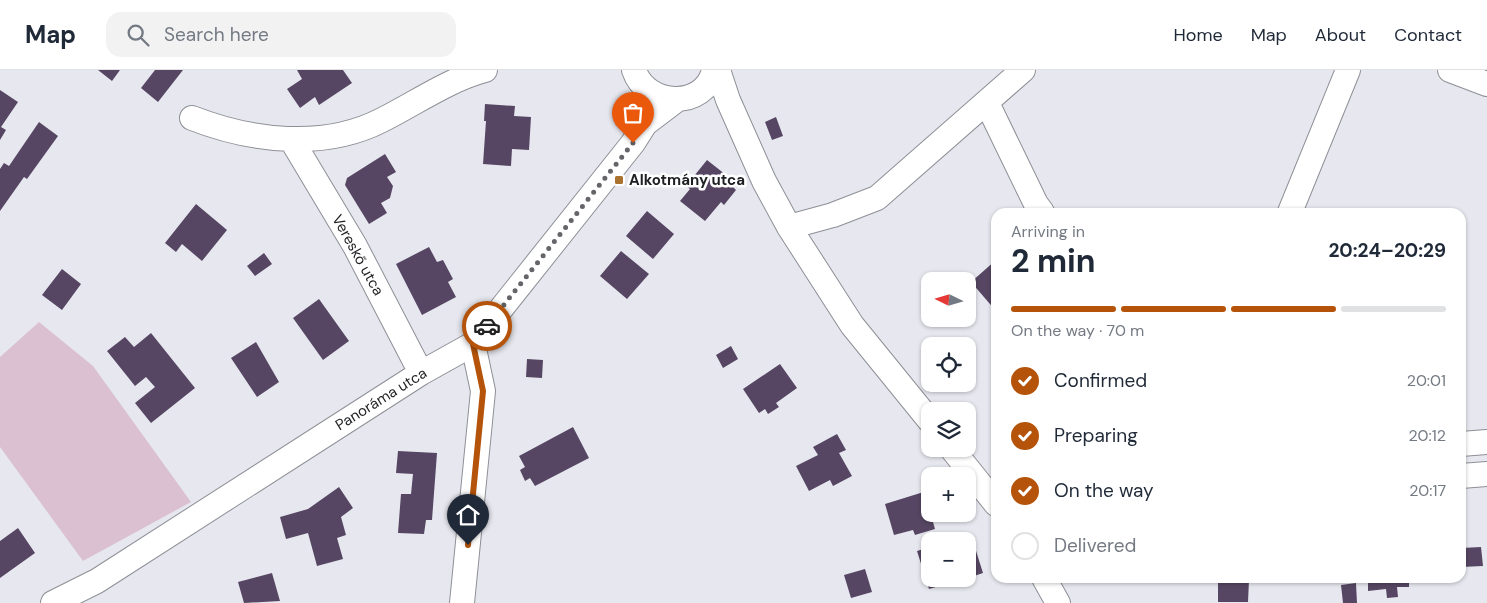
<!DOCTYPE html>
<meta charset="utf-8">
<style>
:root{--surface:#fff;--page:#f2f2f3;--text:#1f2937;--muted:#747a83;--line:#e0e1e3;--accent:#b45309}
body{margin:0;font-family:"DM Sans",sans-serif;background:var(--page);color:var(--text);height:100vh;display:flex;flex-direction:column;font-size:19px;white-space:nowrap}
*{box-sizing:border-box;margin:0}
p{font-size:16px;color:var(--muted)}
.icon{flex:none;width:28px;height:28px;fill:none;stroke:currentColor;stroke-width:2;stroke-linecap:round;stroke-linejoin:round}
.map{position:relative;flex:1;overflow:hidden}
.panel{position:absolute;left:991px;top:138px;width:475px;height:375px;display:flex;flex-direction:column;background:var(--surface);border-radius:15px;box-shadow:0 1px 4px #0004}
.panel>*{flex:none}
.needle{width:32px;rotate:275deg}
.buttons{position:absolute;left:921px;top:202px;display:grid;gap:10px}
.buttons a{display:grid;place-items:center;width:55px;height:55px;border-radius:10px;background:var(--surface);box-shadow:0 1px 4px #0004;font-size:25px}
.pin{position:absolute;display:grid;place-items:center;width:42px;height:42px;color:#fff;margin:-51px -21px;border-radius:50% 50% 50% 0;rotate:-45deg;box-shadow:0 0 5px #0007}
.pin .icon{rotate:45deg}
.courier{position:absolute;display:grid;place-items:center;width:50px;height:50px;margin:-25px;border:4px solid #b45309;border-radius:50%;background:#fff;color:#222;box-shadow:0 1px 6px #0007}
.headline em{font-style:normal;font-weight:700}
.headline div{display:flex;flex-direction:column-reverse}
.headline{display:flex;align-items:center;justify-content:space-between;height:85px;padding:0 20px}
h1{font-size:32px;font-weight:700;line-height:38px}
.bar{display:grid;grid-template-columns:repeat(4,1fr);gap:8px 5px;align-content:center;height:60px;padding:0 20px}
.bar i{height:6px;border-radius:4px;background:var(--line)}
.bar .selected{background:var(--accent)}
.bar p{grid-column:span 4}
ol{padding:0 20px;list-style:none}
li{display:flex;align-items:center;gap:15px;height:55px}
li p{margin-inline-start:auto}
li .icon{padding:5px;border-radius:50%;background:var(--accent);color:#fff;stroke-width:4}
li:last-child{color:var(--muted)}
li i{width:28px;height:28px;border:2px solid var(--line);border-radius:50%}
header{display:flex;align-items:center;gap:30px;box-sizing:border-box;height:70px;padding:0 25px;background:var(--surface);border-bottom:1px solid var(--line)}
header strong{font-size:24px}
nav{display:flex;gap:28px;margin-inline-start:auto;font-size:18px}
.search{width:350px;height:45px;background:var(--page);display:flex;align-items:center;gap:12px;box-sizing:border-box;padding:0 18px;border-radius:15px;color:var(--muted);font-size:19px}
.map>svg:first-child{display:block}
.green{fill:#dbc0d2}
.building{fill:#564663}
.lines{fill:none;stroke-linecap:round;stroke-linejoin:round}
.minor-casing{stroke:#8e8f96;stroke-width:26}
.minor{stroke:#fff;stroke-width:24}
.done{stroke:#646569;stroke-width:5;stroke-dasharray:0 9}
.route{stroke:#b45309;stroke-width:6}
.poi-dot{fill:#aa722f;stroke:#fff;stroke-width:2}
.labels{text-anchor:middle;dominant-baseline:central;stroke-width:5;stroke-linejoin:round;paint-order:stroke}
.poi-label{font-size:15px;font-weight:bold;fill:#1e1f21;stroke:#fff;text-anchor:start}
.street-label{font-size:15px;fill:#1e1f21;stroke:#fff}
</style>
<header>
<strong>Map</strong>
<div class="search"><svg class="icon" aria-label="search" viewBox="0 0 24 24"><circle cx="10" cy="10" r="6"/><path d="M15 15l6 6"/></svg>Search here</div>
<nav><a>Home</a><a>Map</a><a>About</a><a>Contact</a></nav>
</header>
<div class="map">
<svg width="1487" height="533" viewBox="0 0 1487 533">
<rect width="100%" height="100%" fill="#e7e8ef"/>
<path class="green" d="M39 252 93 296 191 432 83 491 0 377V287Z"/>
<path class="building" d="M98 0H120L112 11Z
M155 0H183L158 32 141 18Z
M297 0H343L352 13 319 35 315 27 300 38 287 19 302 9Z
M0 20 18 32 1 57 6 60 0 70Z
M485 34 515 36 514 46 531 47 529 80 512 79 511 96 483 94 486 51H484Z
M776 47 783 66 772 70 765 52Z
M39 52 58 66 27 109 24 107 0 141V99L4 93 9 96Z
M385 84 396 102 387 107 393 116 390 128 381 133 387 143 369 154 345 115 347 108Z
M707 90 735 112 732 116 736 120 724 135 721 132 705 151 680 131 690 119 686 116Z
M196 134 227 160 202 191 182 174 176 182 165 173Z
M647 141 674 164 653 189 626 166Z
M429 177 437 192 443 190 453 209 448 212 456 227 422 245 396 194Z
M621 181 649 204 627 229 600 206Z
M264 183 272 194 255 206 247 196Z
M996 190V241L971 212Z
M62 199 81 214 62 240 42 225Z
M319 229 349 271 323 290 293 248Z
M151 263 195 318 151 353 135 333 155 317 146 307 135 316 107 281 125 267 134 277Z
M256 272 279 312 257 327 231 288Z
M731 276 738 289 723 298 716 285Z
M527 289 543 290 542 308 526 307Z
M780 294 797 318 776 333 779 337 768 344 765 339 759 343 743 319Z
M573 357 589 388 535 416 530 408 525 411 520 400 525 397 519 386Z
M837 364 846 380 839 383 852 406 833 416 830 410 809 421 796 396 818 385 813 377Z
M398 381 437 383 432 450H426L424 464 398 463 401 424H411L413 404 396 403Z
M339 417 353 438 341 447 346 465 337 468 343 489 317 496 308 463 286 469 280 447 308 439Z
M930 420V444H940L942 450 933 452 935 459 915 465 913 460 894 465 885 434Z
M18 458 35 483 0 508V471Z
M971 465 983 503 968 508V471H951Z
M930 477V509H963L929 519 917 481Z
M1481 477 1483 496 1461 497V478Z
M865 499 872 522 851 528 844 505Z
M272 503 280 531 244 533 238 512Z
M1368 508H1409V517H1397L1398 527 1387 528 1386 519 1368 521Z
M1218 510H1249L1248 532H1218Z
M1356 513 1357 533H1343L1341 515Z"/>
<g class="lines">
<g class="minor-casing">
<path id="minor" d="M634 0C646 37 705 40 714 0
M718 0 728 30 764 111 789 157 852 255 930 351
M1450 0 1487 14
M987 33 1036 134 1042 142
M192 48C251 71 324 80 382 50 416 33 448 10 485 0
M291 69 355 176 421 303
M1290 142 1348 0
M789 157 833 145 877 128 1023 0
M1461 374 1487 372
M952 379 996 434
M1461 406 1487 404
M1044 508 1058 533
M53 533 97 511 421 303 473 274 633 73 645 54 678 29
M462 533 483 321 473 274"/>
</g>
<use href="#minor" class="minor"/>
</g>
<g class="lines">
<path class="done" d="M487 256 633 73"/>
<path class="route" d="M468 475 483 321 473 274 487 256"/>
</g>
<rect class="poi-dot" x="614" y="105" width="10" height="10" rx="2.5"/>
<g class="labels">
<g class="poi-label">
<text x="629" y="110">Alkotmány utca</text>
</g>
<g class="street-label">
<text transform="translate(358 185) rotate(61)">Vereskő utca</text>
<text transform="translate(381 329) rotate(-32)">Panoráma utca</text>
</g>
</g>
</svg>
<div class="buttons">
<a><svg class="needle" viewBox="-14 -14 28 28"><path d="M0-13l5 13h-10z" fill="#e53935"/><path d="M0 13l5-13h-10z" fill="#747a83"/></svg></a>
<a><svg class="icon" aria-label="locate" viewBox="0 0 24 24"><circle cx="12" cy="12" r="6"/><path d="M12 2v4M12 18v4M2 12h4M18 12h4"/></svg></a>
<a><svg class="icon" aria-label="layers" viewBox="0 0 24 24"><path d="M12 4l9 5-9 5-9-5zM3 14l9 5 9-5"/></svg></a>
<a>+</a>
<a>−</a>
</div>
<div class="pin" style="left:633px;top:73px;background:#ea580c"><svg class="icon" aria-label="bag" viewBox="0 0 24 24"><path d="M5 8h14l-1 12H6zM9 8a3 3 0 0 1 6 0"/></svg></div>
<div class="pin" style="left:468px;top:475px;background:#1f2937"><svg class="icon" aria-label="home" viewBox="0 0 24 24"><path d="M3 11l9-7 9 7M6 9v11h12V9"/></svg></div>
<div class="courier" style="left:487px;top:256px"><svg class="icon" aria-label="car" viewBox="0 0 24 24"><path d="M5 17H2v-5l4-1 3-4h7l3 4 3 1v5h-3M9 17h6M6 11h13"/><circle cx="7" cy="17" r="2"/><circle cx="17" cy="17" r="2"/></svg></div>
<section class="panel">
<div class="headline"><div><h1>2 min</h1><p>Arriving in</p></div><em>20:24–20:29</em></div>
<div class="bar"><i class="selected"></i><i class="selected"></i><i class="selected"></i><i></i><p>On the way · 70 m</p></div>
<ol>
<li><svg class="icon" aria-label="check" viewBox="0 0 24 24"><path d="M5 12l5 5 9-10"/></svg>Confirmed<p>20:01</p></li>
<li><svg class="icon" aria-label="check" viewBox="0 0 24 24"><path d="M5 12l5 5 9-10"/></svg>Preparing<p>20:12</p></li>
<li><svg class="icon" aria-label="check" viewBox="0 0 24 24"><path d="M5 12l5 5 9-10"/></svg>On the way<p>20:17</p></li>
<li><i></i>Delivered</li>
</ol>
</section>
</div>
